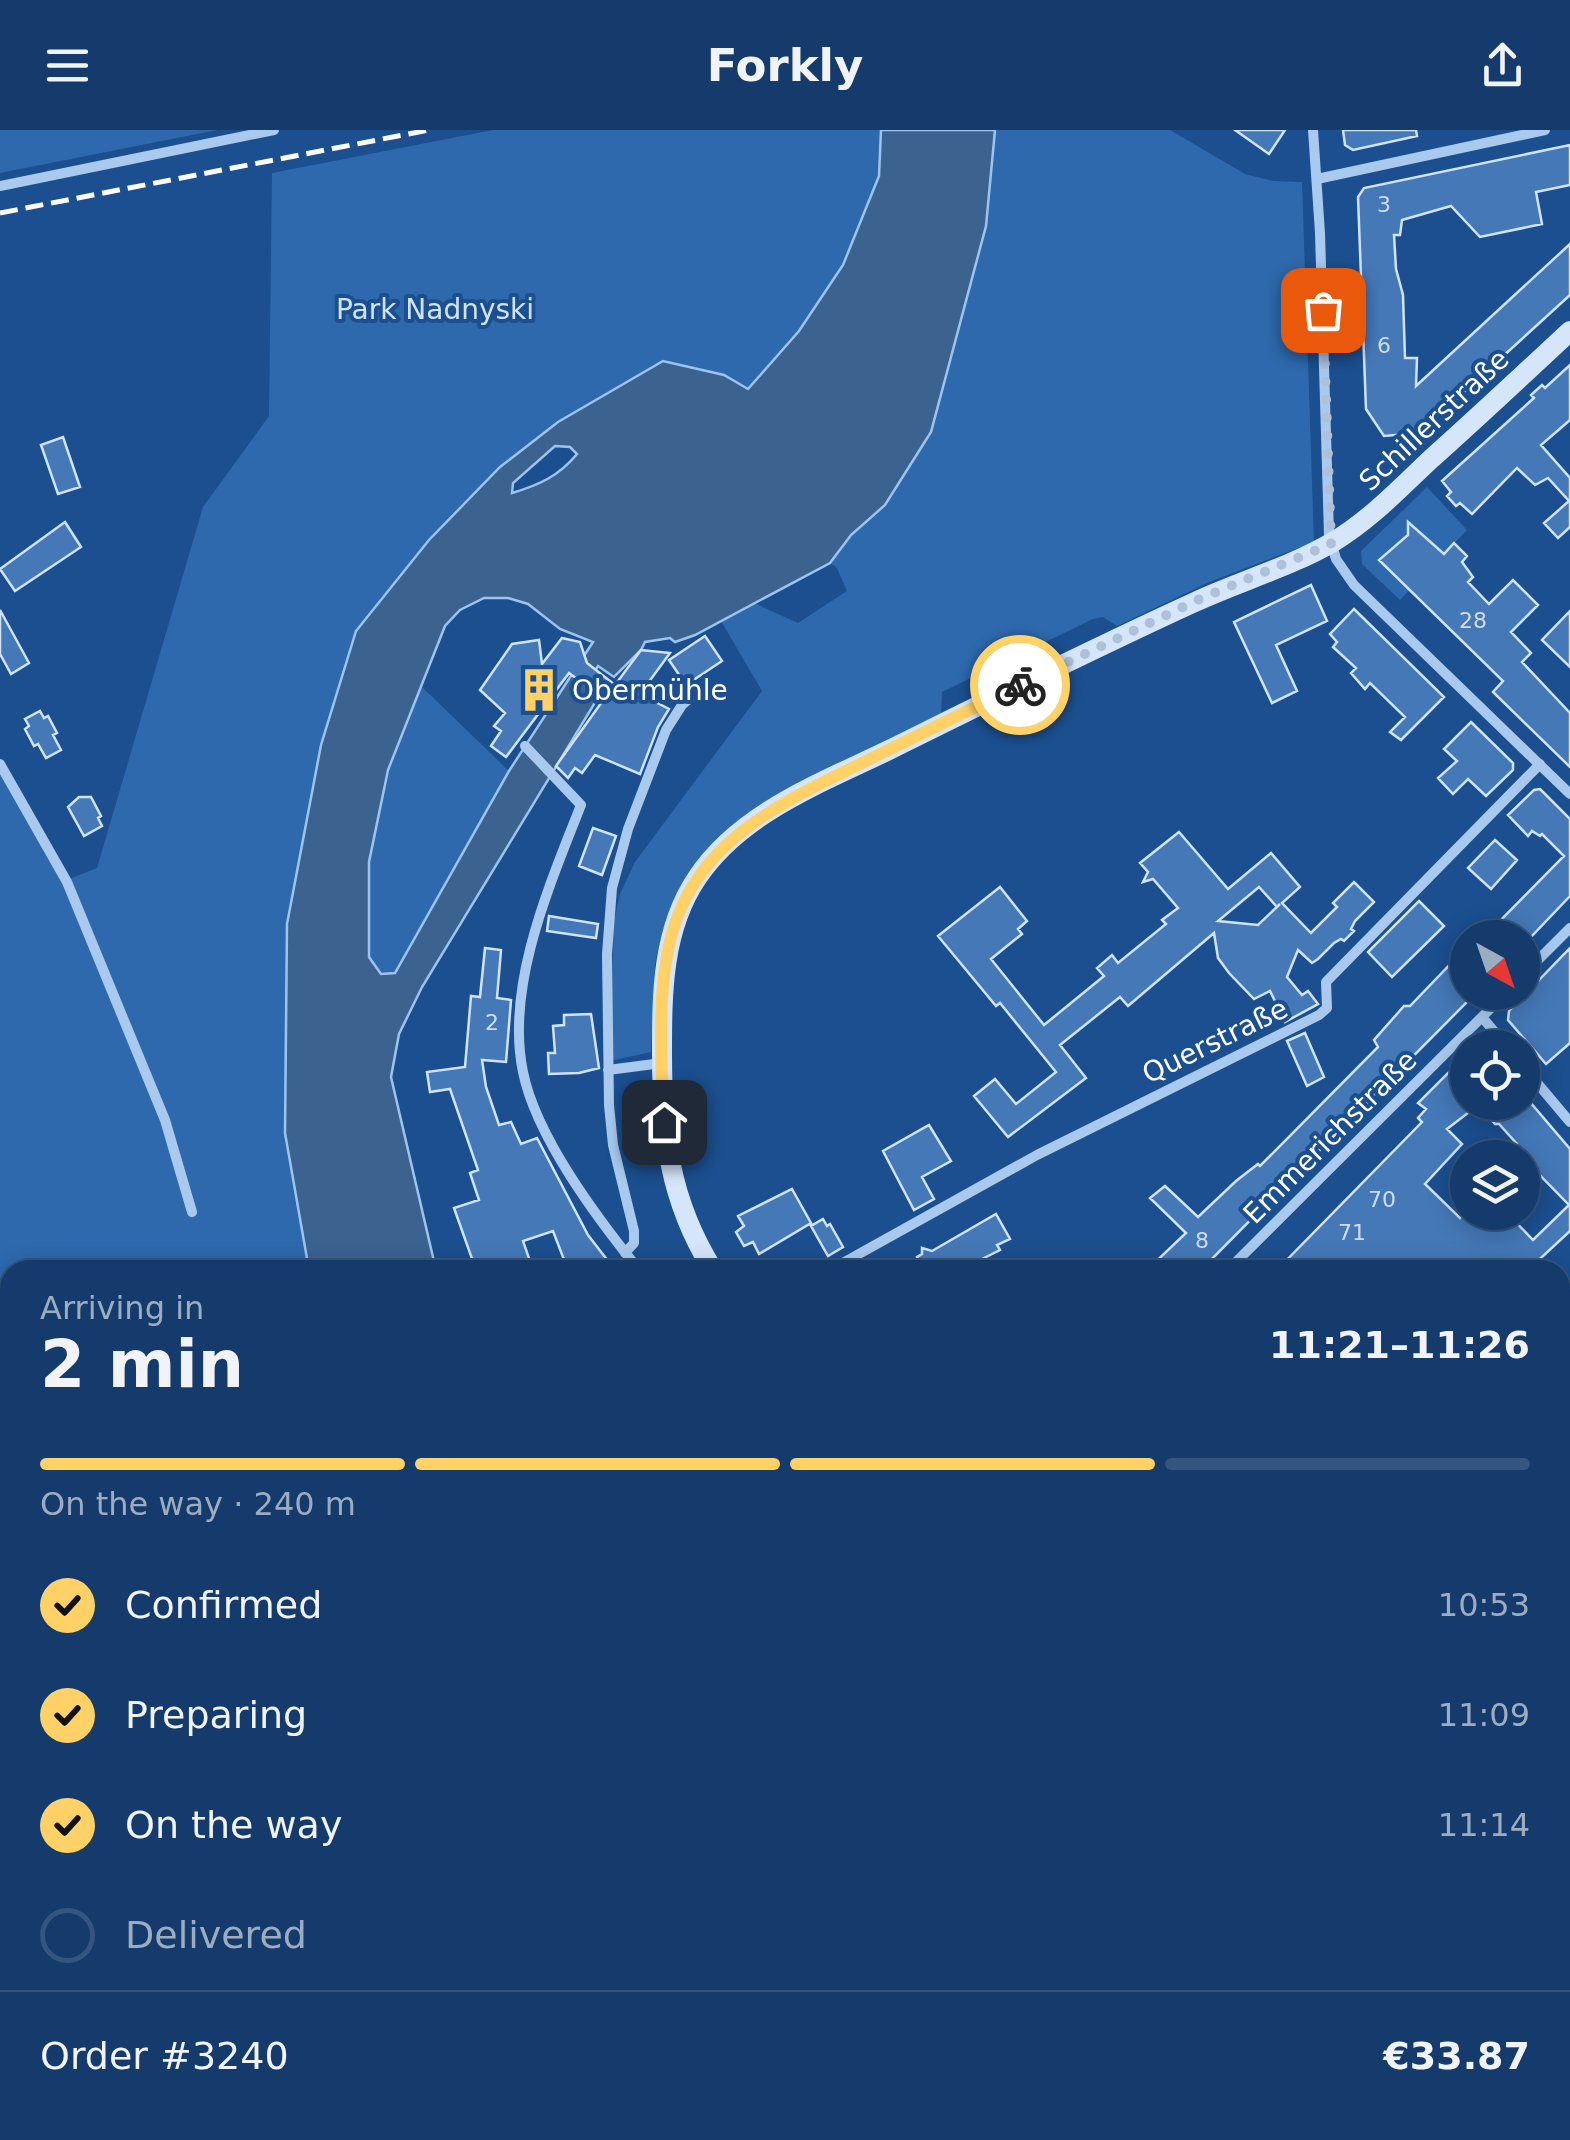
<!DOCTYPE html>
<meta charset="utf-8">
<style>
:root{--surface:#143b6b;--page:#1d4271;--text:#f1f3f6;--muted:#9dadc1;--line:#33557e;--accent:#ffd166}
body{margin:0;font-family:"DejaVu Sans",sans-serif;background:var(--page);color:var(--text);height:100vh;display:flex;flex-direction:column;font-size:38px;white-space:nowrap}
*{box-sizing:border-box;margin:0}
p{font-size:32px;color:var(--muted)}
.icon{flex:none;width:55px;height:55px;fill:none;stroke:currentColor;stroke-width:2;stroke-linecap:round;stroke-linejoin:round}
.map{position:relative;flex:1;overflow:hidden}
.drawer{position:absolute;left:0px;top:1130px;width:1570px;height:880px;display:flex;flex-direction:column;background:var(--surface);border-radius:30px 30px 0 0;box-shadow:0 5px 25px #0003,0 0 0 2px var(--line)}
.drawer>*{flex:none}
.needle{width:65px;rotate:140deg}
.tools{position:absolute;left:1450px;top:790px;display:grid;gap:20px}
.tools a{display:grid;place-items:center;width:90px;height:90px;border-radius:50%;background:var(--surface);box-shadow:0 5px 25px #0003,0 0 0 2px var(--line);font-size:50px}
.pin{position:absolute;display:grid;place-items:center;width:85px;height:85px;color:#fff;margin:-42px;border-radius:20px;box-shadow:0 5px 15px #0006}
.courier{position:absolute;display:grid;place-items:center;width:100px;height:100px;margin:-50px;border:8px solid #ffd166;border-radius:50%;background:#fff;color:#222;box-shadow:0 2px 12px #0007}
.head em{font-style:normal;font-weight:700}
.head div{display:flex;flex-direction:column-reverse}
.head{display:flex;align-items:center;justify-content:space-between;height:170px;padding:0 40px}
h1{font-size:65px;font-weight:700;line-height:75px}
.bar{display:grid;grid-template-columns:repeat(4,1fr);gap:15px 10px;align-content:center;height:120px;padding:0 40px}
.bar i{height:12px;border-radius:8px;background:var(--line)}
.bar .active{background:var(--accent)}
.bar p{grid-column:span 4}
.line{display:flex;align-items:center;gap:25px;padding:0 40px;border-top:2px solid var(--line)}
.line div{flex:1}
ol{padding:0 40px;list-style:none}
li{display:flex;align-items:center;gap:30px;height:110px}
li p{margin-inline-start:auto}
li .icon{padding:10px;border-radius:50%;background:var(--accent);color:#111;stroke-width:4}
li:last-child{color:var(--muted)}
li i{width:55px;height:55px;border:5px solid var(--line);border-radius:50%}
header{display:flex;justify-content:space-between;align-items:center;height:130px;padding:0 40px;background:var(--surface);font-size:45px;font-weight:700}
.map>svg:first-child{display:block}
.green{fill:#2e69ad}
.water{fill:#3c6290;stroke:#9cc4f0;stroke-width:2.5;fill-rule:evenodd}
.building{fill:#4478b7;stroke:#cfe3fa;stroke-width:2.5;fill-rule:evenodd}
.lines{fill:none;stroke-linecap:round;stroke-linejoin:round}
.minor{stroke:#a9c9ee;stroke-width:10}
.secondary{stroke:#d6e6fa;stroke-width:20}
.rail{stroke:#fff;stroke-width:5;stroke-dasharray:18 8;stroke-linecap:butt}
.done{stroke:#afc1d8;stroke-width:10;stroke-dasharray:0 18}
.route{stroke:#ffd166;stroke-width:12}
.labels{text-anchor:middle;dominant-baseline:central;stroke-width:8;stroke-linejoin:round;paint-order:stroke}
.number-label{font-size:22px;fill:#d0dded}
.park-label{font-size:28px;fill:#cfe3fa;stroke:#1b4f8f}
.street-label{font-size:28px;fill:#fff;stroke:#1b4f8f}
.poi-label{font-size:28px;fill:#fff;stroke:#1b4f8f;text-anchor:start}
</style>
<header><svg class="icon" aria-label="menu" viewBox="0 0 24 24"><path d="M4 6h16M4 12h16M4 18h16"/></svg>Forkly<svg class="icon" aria-label="share" viewBox="0 0 24 24"><path d="M12 15V3M7 8l5-5 5 5M5 13v7h14v-7"/></svg></header>
<div class="map">
<svg width="1570" height="2010" viewBox="0 0 1570 2010">
<rect width="100%" height="100%" fill="#1b4f8f"/>
<path class="green" d="M0 0H217L0 43Z
M493 0H881L879 46 843 135 799 201 747 260 724 245 500 337 429 410 356 501 321 615 287 794 285 1003 309 1140H10V2000H551L554 2010H0V639L64 751 97 738 203 377 269 286 272 43Z
M995 0H1170L1245 44 1273 51 1302 52 1314 412 1207 453 1117 496 1103 487 1093 489 942 562 941 585 769 671 679 764 662 802 655 834 651 922 610 931 614 792 620 764 635 732 762 561 721 491 754 473 798 493 847 461 837 438 830 433 851 405 885 375 986 96Z
M1427 357 1467 400 1400 470 1362 434 1361 421Z
M422 557 509 641 395 844H381L369 827V732L388 640Z
M1097 2000H1239L1229 2010H1106Z"/>
<path class="water" d="M881 0H995L986 96 931 302 885 375 851 405 830 433 695 505 675 512 670 508 645 512 641 520 614 547 598 536 586 555 599 566 422 857 399 904 391 947 436 1140H309L285 1003 287 794 321 615 356 501 429 410 500 337 558 292 663 231 724 245 748 259 799 201 843 135 879 46ZM555 316 570 317 577 324C559 346 539 355 512 363L513 353ZM484 468H508L528 474 560 499 593 512 509 641 395 843 381 844 369 827V732L388 640 445 496 460 480Z
M553 2000H666L669 2010H555Z"/>
<path class="building" d="M1235 0H1285L1269 24Z
M1343 0H1416L1417 6 1353 20 1345 15Z
M1570 15V55L1536 62 1542 94 1480 107 1451 76 1402 90 1400 105H1394L1396 139 1403 165 1405 228H1417L1416 256 1570 114V165L1419 303 1384 306 1366 279 1358 67 1364 58Z
M1570 235V290L1541 315 1570 348V397L1558 408 1544 393 1569 371 1548 348 1535 355 1517 338 1472 384 1460 373 1456 376 1447 366 1451 362 1442 351 1534 268 1531 265 1542 255 1545 258Z
M63 307 80 357 58 364 41 315Z
M65 392 81 417 15 461 0 439Z
M1408 392 1444 424 1454 413 1467 426 1462 432 1473 447 1468 452 1489 474 1513 450 1538 475 1511 502 1531 523 1522 532 1570 583V637L1493 562 1503 551 1379 430 1408 405Z
M1311 455 1327 491 1276 515 1297 561 1272 573 1234 492Z
M1354 479 1444 567 1401 610 1390 602 1405 587 1370 553 1365 559 1351 543 1356 538 1333 517 1337 512 1330 504Z
M0 480 29 533 11 544 0 524Z
M1570 481V537L1542 510Z
M705 506 722 531 686 555 669 530Z
M562 508 580 512 587 533 615 555 641 520 670 523 640 564 669 579 658 597 640 644 595 625 582 643 575 638 568 648 556 636 604 569 569 543 506 627 491 616 501 601 494 596 505 583 480 560 512 514 539 510 542 534Z
M40 581 44 588 48 586 57 603 53 605 61 620 46 628 38 614 34 616 25 599 29 596 25 589Z
M1471 592 1513 633V640L1486 666 1468 649 1453 664 1438 648 1457 631 1444 619Z
M1540 659 1570 689V766L1530 808H1483L1564 726 1542 704 1540 706 1532 701 1528 706 1508 685 1534 660Z
M79 667H91L101 686 98 688 102 696 84 706 68 677Z
M593 698 616 706 602 745 579 736Z
M1179 702 1228 759 1271 723 1300 757 1282 773 1311 803 1337 777 1333 773 1354 752 1374 772 1355 791 1351 799 1354 801 1344 811 1341 809 1334 813 1318 829 1312 833 1298 820 1287 847 1302 865 1308 861 1318 874 1285 892 1270 861 1254 869 1229 843 1218 828 1214 803 1128 876 1120 867 1060 915 1086 948 1008 1007 974 966 995 949 1016 974 1056 942 1000 873 996 876 938 806 1000 757 1027 791 1018 799 1022 804 991 829 1044 895 1104 846 1097 838 1112 825 1118 833 1166 794 1162 790 1178 778 1153 749 1143 752 1148 742 1140 733ZM1259 757 1277 777 1280 774 1258 795 1218 791Z
M1495 710 1517 730 1491 759 1468 738Z
M1419 771 1444 796 1392 847 1368 822Z
M549 786 598 794 596 808 547 801Z
M485 818 501 820 497 868 511 870 506 932 482 930 486 957 499 995 511 992 521 1014 537 1008 588 1105 615 1140H568L553 1101 523 1111 533 1140H476L454 1078 479 1070 470 1043 478 1040 450 959 430 962 427 942 465 937 471 866 480 867Z
M1570 818V913L1546 934 1508 890 1509 881Z
M1460 824 1468 832V871L1306 1034 1201 1140H1147L1186 1103 1150 1068 1165 1056 1198 1087 1236 1051 1258 1034 1260 1036 1378 917 1374 910 1404 876H1410Z
M591 884 599 938 579 943 549 944 548 923H555L553 896 564 895V885Z
M1305 903 1324 947 1307 956 1287 911Z
M1468 923V983L1447 999 1462 1014 1425 1054 1460 1088 1466 1082H1506L1533 1110 1569 1075 1522 1027 1515 1018 1517 1014 1499 994H1495L1476 972H1530L1570 1019V1101L1528 1140H1277L1422 992 1418 988 1426 979 1418 973Z
M929 995 951 1031 922 1047 934 1069 914 1080 883 1021Z
M792 1059 811 1093 759 1124 753 1112 744 1116 736 1102 744 1096 738 1086Z
M996 1084 1010 1109 997 1115 1000 1120 960 1140H924L917 1127 922 1124V1118L932 1121Z
M823 1089 827 1096 830 1094 843 1117 828 1126 811 1096Z"/>
<g class="lines">
<path class="minor" d="M1313 0 1320 103 1329 405 1336 429 1354 455 1570 664
M1317 49 1545 0
M0 56 274 0
M525 616 581 675C550 754 505 856 523 942 536 1007 598 1089 639 1140
M0 634 67 752 165 990 192 1082
M1522 846 1570 798
M1482 887 1508 918
M1522 935 1570 992
M608 940 662 933
M625 1123 634 1113V1101L613 1015 609 975 607 824 612 758 628 699 666 600 682 575 703 557
M830 1140 1037 1025 1319 885 1327 878 1326 852 1540 634
M1228 1140 1507 862
M1560 1336 1570 1330
M1560 1690 1570 1691
M1560 1733 1570 1727
M0 1846 10 1847
M80 2000 81 2010
M1086 2000 1094 2010
M865 2010 892 2000
M1247 2010 1257 2000"/>
<path class="secondary" d="M713 1140C669 1070 662 1004 662 923 662 863 662 800 697 748 740 683 821 653 889 620 990 570 1092 519 1195 472 1240 451 1290 437 1333 412 1370 390 1400 358 1431 329 1478 287 1524 244 1570 201
M1560 1842 1570 1847"/>
<path class="rail" d="M0 83 429 0"/>
</g>
<g class="lines">
<path class="done" d="M1020 555 1202 468 1331 414 1323 180"/>
<path class="route" d="M664 992C661 933 656 857 673 800 700 707 788 670 868 630 919 605 969 580 1020 555"/>
</g>
<defs>
<g id="building-bare" transform="scale(3.45)"><path d="M-4-6H4V6H1V3H-1V6H-4ZM-2.5-4.3h1.7v1.8h-1.7ZM.8-4.3h1.7v1.8H.8ZM-2.5-1h1.7V.8h-1.7ZM.8-1h1.7V.8H.8Z" fill="#ffd166" stroke="#1b4f8f" stroke-width="2.5" paint-order="stroke"/></g>
</defs>
<g fill-rule="evenodd">
<use href="#building-bare" x="539" y="560"/>
</g>
<g class="labels">
<g class="number-label">
<text x="1384" y="74">3</text>
<text x="1384" y="215">6</text>
<text x="1473" y="490">28</text>
<text x="492" y="892">2</text>
<text x="1382" y="1069">70</text>
<text x="1352" y="1102">71</text>
<text x="1202" y="1110">8</text>
</g>
<g class="park-label">
<text x="435" y="179">Park Nadnyski</text>
</g>
<g class="street-label">
<text transform="translate(1434 290) rotate(-43)">Schillerstraße</text>
<text transform="translate(1215 911) rotate(-26)">Querstraße</text>
<text transform="translate(1330 1007) rotate(-45)">Emmerichstraße</text>
</g>
<g class="poi-label">
<text x="572" y="560">Obermühle</text>
</g>
</g>
</svg>
<div class="tools">
<a><svg class="needle" viewBox="-14 -14 28 28"><path d="M0-13l5 13h-10z" fill="#e53935"/><path d="M0 13l5-13h-10z" fill="#9dadc1"/></svg></a>
<a><svg class="icon" aria-label="locate" viewBox="0 0 24 24"><circle cx="12" cy="12" r="6"/><path d="M12 2v4M12 18v4M2 12h4M18 12h4"/></svg></a>
<a><svg class="icon" aria-label="layers" viewBox="0 0 24 24"><path d="M12 4l9 5-9 5-9-5zM3 14l9 5 9-5"/></svg></a>
</div>
<div class="pin" style="left:1323px;top:180px;background:#ea580c"><svg class="icon" aria-label="bag" viewBox="0 0 24 24"><path d="M5 8h14l-1 12H6zM9 8a3 3 0 0 1 6 0"/></svg></div>
<div class="pin" style="left:664px;top:992px;background:#1f2937"><svg class="icon" aria-label="home" viewBox="0 0 24 24"><path d="M3 11l9-7 9 7M6 9v11h12V9"/></svg></div>
<div class="courier" style="left:1020px;top:555px"><svg class="icon" aria-label="bike" viewBox="0 0 24 24"><circle cx="6" cy="16" r="4"/><circle cx="18" cy="16" r="4"/><path d="M6 16l4-8h5l3 8M10 8l3 8H6M13 5h3"/></svg></div>
<section class="drawer">
<div class="head"><div><h1>2 min</h1><p>Arriving in</p></div><em>11:21–11:26</em></div>
<div class="bar"><i class="active"></i><i class="active"></i><i class="active"></i><i></i><p>On the way · 240 m</p></div>
<ol>
<li><svg class="icon" aria-label="check" viewBox="0 0 24 24"><path d="M5 12l5 5 9-10"/></svg>Confirmed<p>10:53</p></li>
<li><svg class="icon" aria-label="check" viewBox="0 0 24 24"><path d="M5 12l5 5 9-10"/></svg>Preparing<p>11:09</p></li>
<li><svg class="icon" aria-label="check" viewBox="0 0 24 24"><path d="M5 12l5 5 9-10"/></svg>On the way<p>11:14</p></li>
<li><i></i>Delivered</li>
</ol>
<div class="line" style="height:130px"><div>Order #3240</div><b>€33.87</b></div>
</section>
</div>
